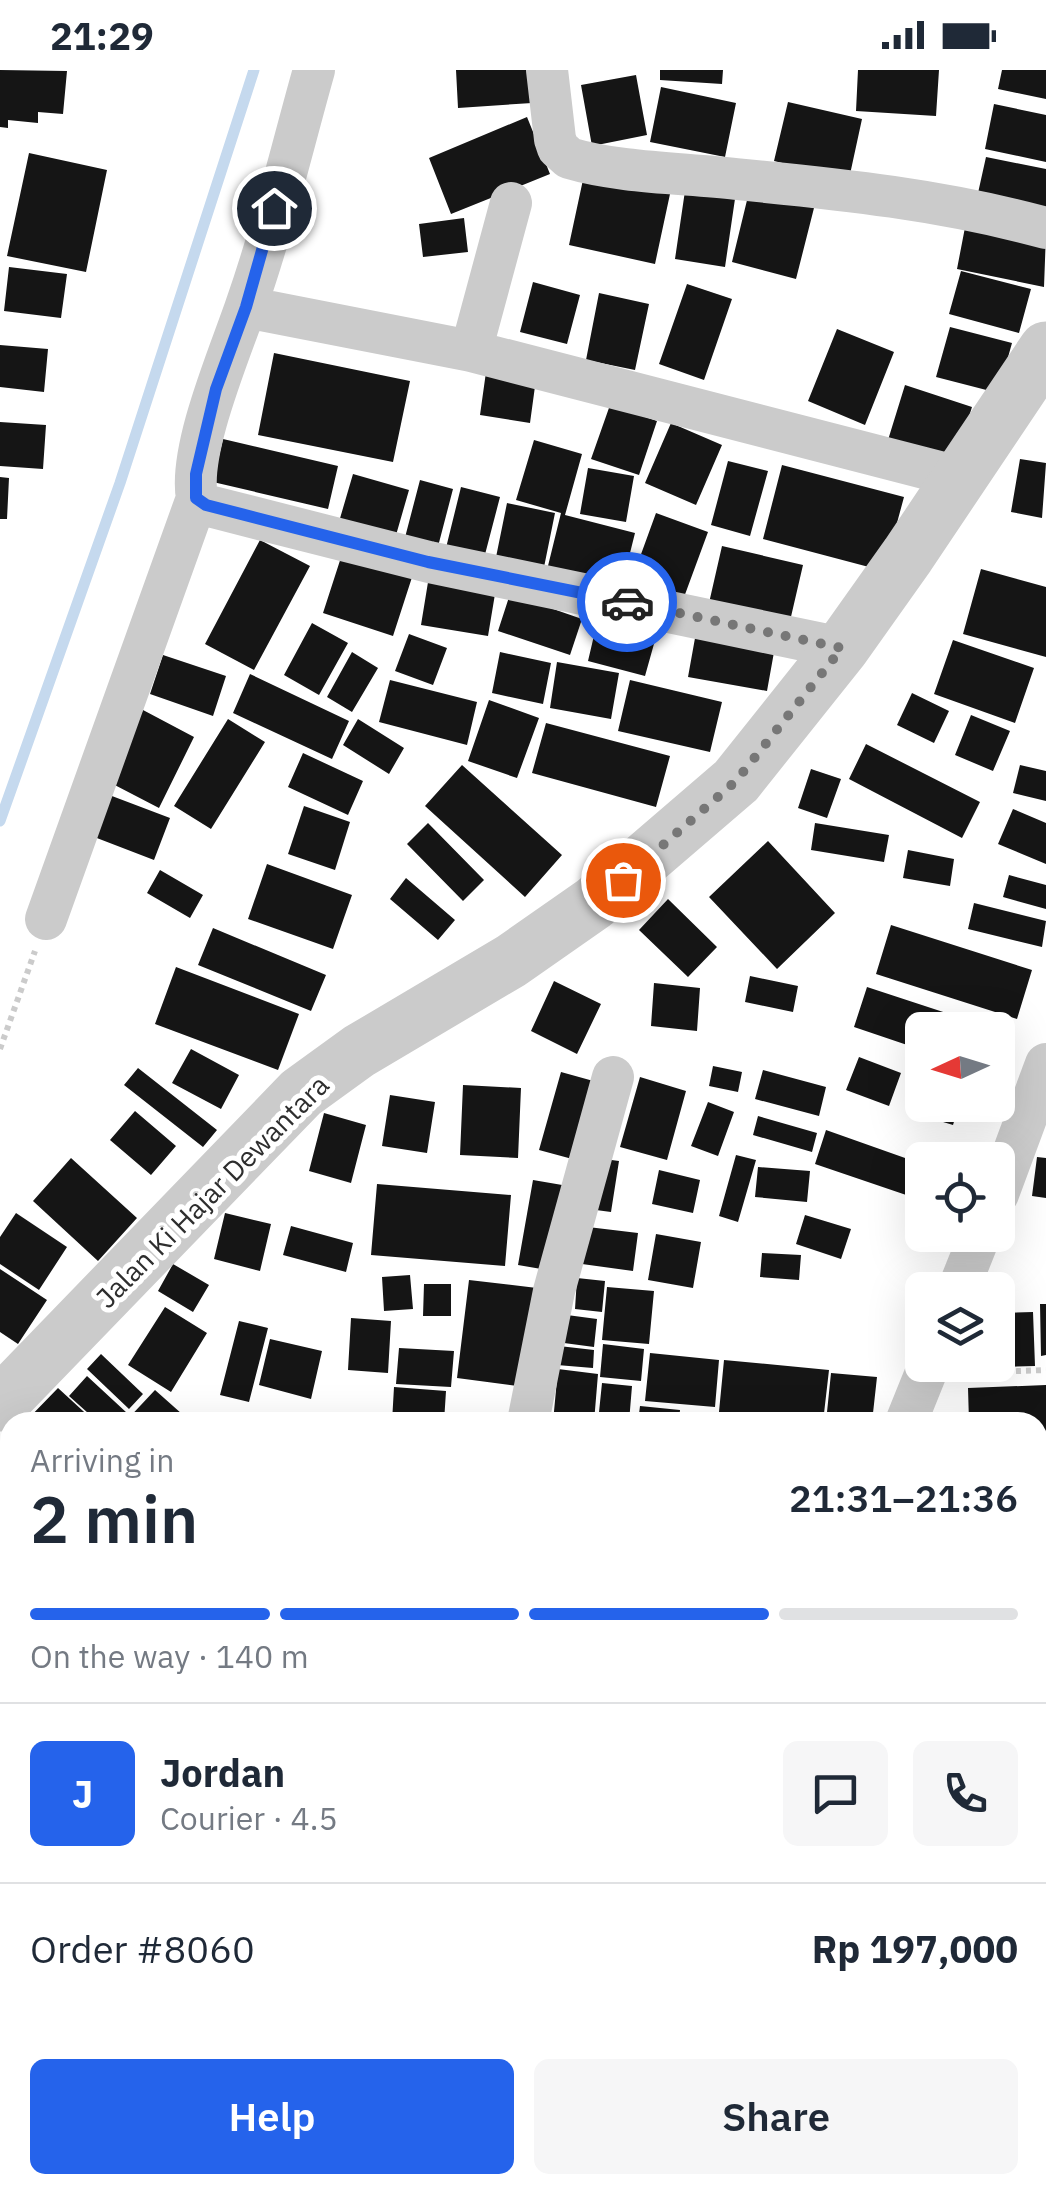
<!DOCTYPE html>
<meta charset="utf-8">
<style>
:root{--surface:#fff;--page:#f6f6f7;--text:#1f2937;--muted:#747a83;--line:#e0e1e3;--accent:#2563eb}
body{margin:0;font-family:"IBM Plex Sans",sans-serif;background:var(--page);color:var(--text);height:100vh;display:flex;flex-direction:column;font-size:38px;white-space:nowrap}
*{box-sizing:border-box;margin:0}
p{font-size:32px;color:var(--muted)}
.icon{flex:none;width:55px;height:55px;fill:none;stroke:currentColor;stroke-width:2;stroke-linecap:round;stroke-linejoin:round}
.map{position:relative;flex:1;overflow:hidden}
.sheet{position:absolute;left:0px;top:1342px;width:1048px;height:782px;display:flex;flex-direction:column;background:var(--surface);border-radius:30px 30px 0 0;box-shadow:0 10px 40px #0002}
.sheet>*{flex:none}
.needle{width:65px;rotate:266deg}
.tools{position:absolute;left:905px;top:942px;display:grid;gap:20px}
.tools a{display:grid;place-items:center;width:110px;height:110px;border-radius:15px;background:var(--surface);box-shadow:0 10px 40px #0002;font-size:50px}
.pin{position:absolute;display:grid;place-items:center;width:85px;height:85px;color:#fff;margin:-42px;border:5px solid #fff;border-radius:50%;box-shadow:0 2px 10px #0007}
.courier{position:absolute;display:grid;place-items:center;width:100px;height:100px;margin:-50px;border:8px solid #2563eb;border-radius:50%;background:#fff;color:#222;box-shadow:0 2px 12px #0007}
.head em{font-style:normal;font-weight:600}
.head div{display:flex;flex-direction:column-reverse}
.head{display:flex;align-items:center;justify-content:space-between;height:170px;padding:0 30px}
h1{font-size:65px;font-weight:600;line-height:75px}
.bar{display:grid;grid-template-columns:repeat(4,1fr);gap:15px 10px;align-content:center;height:120px;padding:0 30px}
.bar i{height:12px;border-radius:8px;background:var(--line)}
.bar .active{background:var(--accent)}
.bar p{grid-column:span 4}
.line{display:flex;align-items:center;gap:25px;padding:0 30px;border-top:2px solid var(--line)}
.line div{flex:1}
.round{display:grid;place-items:center;flex:none;width:105px;height:105px;border-radius:15px;background:var(--page)}
.cta{display:flex;gap:20px;margin-top:auto;padding:20px 30px}
.cta a{flex:1;height:115px;border-radius:15px;background:var(--accent);color:#fff;font-size:40px;font-weight:600;line-height:115px;text-align:center}
.cta a+a{background:var(--page);color:var(--text)}
.status{display:flex;justify-content:space-between;align-items:center;height:70px;padding:0 50px;background:var(--surface);direction:ltr}
.status svg{height:28px;fill:currentColor}
.map>svg:first-child{display:block}
.lines{fill:none;stroke-linecap:round;stroke-linejoin:round}
.stream{stroke:#c5d9ee;stroke-width:11}
.building{fill:#151515}
.path{stroke:#cbcbcb;stroke-width:6;stroke-dasharray:5 5;stroke-linecap:butt}
.minor{stroke:#cbcbcb;stroke-width:42}
.tertiary{stroke:#cbcbcb;stroke-width:55}
.done{stroke:#777;stroke-width:10;stroke-dasharray:0 18}
.route{stroke:#2563eb;stroke-width:12}
.labels{text-anchor:middle;dominant-baseline:central;stroke-width:10;stroke-linejoin:round;paint-order:stroke}
.street-label{font-size:28px;fill:#2e2e2e;stroke:#fff}
</style>
<div class="status"><b>21:29</b><svg viewBox="0 0 49 12"><path d="M0 12V9h3v3zM5 12V6h3v6zM10 12V3h3v9zM15 12V0h3v12zM26 1h20v11H26zM47 4h2v5h-2z"/></svg></div>
<div class="map">
<svg width="1046" height="2124" viewBox="0 0 1046 2124">
<rect width="100%" height="100%" fill="#fff"/>
<g class="lines">
<path class="stream" d="M0 751 120 413 254 0"/>
</g>
<path class="building" d="M0 0 67 1 63 44 38 42V53L8 50V58L0 57Z
M456 0H530L532 33 458 38Z
M660 0H723L722 14 660 10Z
M858 0H939L936 46 856 41Z
M1002 0H1046V29L998 19Z
M636 5 647 65 592 76 581 15Z
M661 17 736 33 725 87 650 72Z
M788 32 862 49 849 109 774 91Z
M994 34 1046 45V92L985 79Z
M527 47 550 104 451 144 429 88Z
M29 83 107 100 86 202 7 186Z
M986 87 1046 99V146L976 132Z
M584 105 670 124 655 194 569 175Z
M686 114 736 122 725 197 675 189Z
M749 122 814 138 796 209 732 192Z
M967 147 1046 163 1044 217 957 199Z
M464 148 468 182 423 187 419 154Z
M9 197 67 204 61 248 4 241Z
M961 201 1031 219 1019 263 949 244Z
M533 212 580 225 567 274 520 262Z
M687 214 732 229 704 310 659 294Z
M599 223 649 234 635 300 586 290Z
M950 257 1012 273 998 323 936 307Z
M837 259 894 282 865 355 808 331Z
M0 275 48 279 44 322 0 317Z
M274 283 410 311 393 392 258 365Z
M486 302 536 309 530 353 480 345Z
M905 315 972 337 955 392 888 370Z
M610 335 657 351 639 405 591 389Z
M0 352 46 355 43 399 0 396Z
M671 353 722 375 696 435 645 413Z
M223 369 338 396 328 439 213 412Z
M534 370 582 384 565 445 635 463 620 523 546 504 561 443 516 430Z
M1020 389 1046 393 1042 448 1011 442Z
M728 391 768 401 750 466 711 455Z
M782 395 904 427 884 501 763 469Z
M588 398 634 406 626 452 580 444Z
M353 404 409 420 392 479 336 462Z
M0 407 9 408 7 449H0Z
M420 410 453 419 435 488 402 479Z
M461 417 500 427 482 496 444 486Z
M507 433 555 443 542 507 494 497Z
M656 443 708 462 680 538 628 520Z
M260 470 310 496 254 600 205 574Z
M345 475 415 498 393 566 323 543Z
M722 476 803 495 790 551 709 533Z
M981 499 1046 517V587L963 564Z
M430 500 497 512 488 566 421 555Z
M510 524 582 549 570 585 498 561Z
M600 540 659 556 645 606 588 591Z
M312 553 348 573 319 625 284 605Z
M697 557 776 571 767 621 688 607Z
M409 564 447 578 433 615 395 601Z
M953 570 1034 598 1015 653 934 624Z
M352 582 378 598 352 642 327 627Z
M500 582 551 593 543 634 492 623Z
M163 585 226 606 213 646 150 624Z
M557 592 619 603 611 649 550 638Z
M250 604 349 651 332 689 233 643Z
M390 610 477 632 467 675 379 652Z
M630 610 722 632 710 682 618 661Z
M912 623 949 641 934 673 897 655Z
M489 630 539 648 517 708 468 691Z
M143 640 194 667 159 738 107 711Z
M971 645 1010 661 993 701 955 685Z
M228 649 265 672 211 759 174 736Z
M358 649 404 678 389 704 343 675Z
M546 653 670 686 656 737 532 703Z
M866 674 980 732 962 768 849 709Z
M303 683 363 711 348 745 288 717Z
M462 695 562 785 525 827 425 736Z
M1020 695 1046 701V731L1013 723Z
M811 699 841 709 827 748 798 738Z
M104 723 170 748 154 790 89 765Z
M304 736 350 752 335 800 288 784Z
M1013 739 1046 753V794L998 774Z
M428 753 484 810 463 831 407 774Z
M815 753 889 765 884 792 811 780Z
M768 771 835 843 777 899 709 827Z
M908 780 954 789 950 816 903 808Z
M267 794 352 825 333 879 248 849Z
M160 800 203 825 190 848 147 823Z
M1009 805 1046 815V839L1003 827Z
M406 808 455 850 438 870 390 829Z
M668 829 717 877 688 907 639 860Z
M974 833 1046 851 1042 877 968 859Z
M891 855 1032 900 1017 949 876 904Z
M213 858 326 905 311 941 198 895Z
M176 897 299 944 278 1000 155 954Z
M750 906 798 916 793 942 745 932Z
M554 911 601 934 577 984 531 961Z
M654 913 700 918 697 961 651 956Z
M867 917 995 959V960H922V980L854 957Z
M191 979 239 1005 221 1039 172 1013Z
M859 987 901 1003 889 1036 846 1020Z
M713 996 742 1002 738 1022 709 1016Z
M138 998 217 1060 203 1077 124 1015Z
M763 1000 826 1017 819 1046 755 1029Z
M561 1002 597 1012 576 1090 539 1080Z
M922 1003V1035H959L953 1055 910 1042Z
M640 1007 686 1021 667 1090 620 1077Z
M463 1015 521 1018 518 1088 460 1085Z
M390 1025 435 1032 427 1083 382 1076Z
M708 1032 734 1042 718 1086 691 1076Z
M135 1041 176 1076 151 1105 110 1070Z
M324 1043 366 1055 351 1113 309 1101Z
M758 1046 817 1063 812 1082 753 1065Z
M826 1060 922 1094V1107L915 1128 815 1094Z
M736 1085 756 1090 738 1152 719 1146Z
M1037 1087 1046 1088V1128L1032 1126Z
M71 1088 137 1148 98 1191 33 1131Z
M604 1089 619 1091 611 1142 596 1140Z
M758 1097 810 1101 807 1132 755 1127Z
M659 1100 700 1110 693 1143 652 1134Z
M533 1110 568 1116 553 1201 518 1195Z
M377 1114 511 1125 505 1196 371 1185Z
M16 1143 67 1177 39 1220 0 1194V1167Z
M225 1143 271 1154 260 1201 214 1189Z
M805 1145 851 1159 841 1189 796 1174Z
M291 1156 353 1173 346 1202 283 1185Z
M588 1157 638 1163 633 1201 582 1194Z
M656 1164 701 1172 693 1218 648 1210Z
M762 1183 801 1185 799 1210 760 1207Z
M173 1194 209 1215 193 1242 158 1221Z
M0 1199 47 1230 18 1274 0 1262Z
M410 1205 413 1239 384 1241 382 1207Z
M577 1208 605 1211 602 1242 575 1239Z
M469 1210 537 1218 525 1317 457 1308Z
M424 1214H451V1246H423Z
M607 1217 654 1221 649 1274 602 1270Z
M1040 1234H1046V1285L1041 1286Z
M165 1237 207 1263 171 1322 128 1295Z
M1033 1242 1035 1296 998 1297V1243Z
M567 1245 597 1249 594 1277 564 1273Z
M351 1248 391 1251 388 1303 348 1300Z
M239 1251 268 1258 249 1332 220 1325Z
M270 1269 322 1281 311 1329 259 1315Z
M603 1274 644 1279 641 1311 600 1307Z
M559 1276 594 1280 593 1298 557 1295Z
M399 1278 454 1281 451 1317 396 1314Z
M650 1283 719 1290 715 1337 645 1331Z
M101 1284 143 1324 129 1339 87 1299Z
M724 1290 829 1300 823 1352H718Z
M558 1299 598 1304 594 1352H553Z
M831 1303 877 1307 872 1352H826Z
M87 1306 127 1343 118 1352H98L69 1326Z
M602 1313 632 1316 629 1352H598Z
M1046 1315V1363H1038V1352H969L968 1318Z
M394 1317 446 1321 444 1352H392Z
M58 1318 95 1352H25Z
M155 1320 191 1352H125Z
M640 1336 680 1340 679 1352H638Z
M10 1385V1432L0 1423V1396Z
M1038 1403 1046 1404V1475L1038 1474Z
M10 1470V1528L0 1519V1481Z
M1046 1542V1611H1038V1543Z
M0 1672H10V1752H0Z
M1038 1700H1046V1739H1038Z
M0 1771 10 1772V1932L0 1931Z
M1038 1814H1046V1855H1038Z
M1038 1860H1046V1928H1038Z
M1038 1996H1046V2109H1038Z
M7 2004H10V2071H3Z
M10 2087V2115H36V2124H0V2088Z
M39 2115H75V2124H39Z
M81 2115H121V2124H81Z
M124 2115H160V2124H125Z
M163 2115H211V2124H163Z
M215 2115H292V2124H215Z
M324 2115H366V2124H324Z
M445 2115V2124H374V2116Z
M460 2115H508V2124H460Z
M512 2115H555V2124H513Z
M698 2115H755V2124H698Z
M603 2116 604 2124H559V2117Z
M882 2116V2124H822V2119Z"/>
<g class="lines">
<path class="path" d="M0 979 35 881
M966 1303 1046 1300"/>
<path class="minor" d="M314 0C292 78 273 159 246 236 230 283 188 380 197 428L205 435 429 492 842 578
M547 0 555 69 558 78 569 88C619 103 683 103 736 109 841 119 944 130 1046 158
M246 237 471 281 959 407
M471 281 511 133
M46 849 197 428
M998 1124 1046 994
M958 1220 980 1165
M528 1352 554 1221 613 1007
M906 1352 929 1295
M1038 1631H1046
M0 1955 10 1956
M1038 1978 1046 1979
M785 2124V2115"/>
<path class="tertiary" d="M0 1334 301 1023 359 981 511 891 594 833 736 711 842 578 908 485 1046 279"/>
</g>
<g class="lines">
<path class="done" d="M623 810 736 711 842 578 627 532"/>
<path class="route" d="M274 138 246 237 216 319 196 404V428L206 435 428 492 627 532"/>
</g>
<g class="labels">
<g class="street-label">
<text transform="translate(212 1121) rotate(-45)">Jalan Ki Hajar Dewantara</text>
</g>
</g>
</svg>
<div class="tools">
<a><svg class="needle" viewBox="-14 -14 28 28"><path d="M0-13l5 13h-10z" fill="#e53935"/><path d="M0 13l5-13h-10z" fill="#747a83"/></svg></a>
<a><svg class="icon" aria-label="locate" viewBox="0 0 24 24"><circle cx="12" cy="12" r="6"/><path d="M12 2v4M12 18v4M2 12h4M18 12h4"/></svg></a>
<a><svg class="icon" aria-label="layers" viewBox="0 0 24 24"><path d="M12 4l9 5-9 5-9-5zM3 14l9 5 9-5"/></svg></a>
</div>
<div class="pin" style="left:623px;top:810px;background:#ea580c"><svg class="icon" aria-label="bag" viewBox="0 0 24 24"><path d="M5 8h14l-1 12H6zM9 8a3 3 0 0 1 6 0"/></svg></div>
<div class="pin" style="left:274px;top:138px;background:#1f2937"><svg class="icon" aria-label="home" viewBox="0 0 24 24"><path d="M3 11l9-7 9 7M6 9v11h12V9"/></svg></div>
<div class="courier" style="left:627px;top:532px"><svg class="icon" aria-label="car" viewBox="0 0 24 24"><path d="M5 17H2v-5l4-1 3-4h7l3 4 3 1v5h-3M9 17h6M6 11h13"/><circle cx="7" cy="17" r="2"/><circle cx="17" cy="17" r="2"/></svg></div>
<section class="sheet">
<div class="head"><div><h1>2 min</h1><p>Arriving in</p></div><em>21:31–21:36</em></div>
<div class="bar"><i class="active"></i><i class="active"></i><i class="active"></i><i></i><p>On the way · 140 m</p></div>
<div class="line" style="height:180px"><b class="round" style="background:var(--accent);color:#fff">J</b><div><b>Jordan</b><p>Courier · 4.5</p></div><a class="round"><svg class="icon" aria-label="chat" viewBox="0 0 24 24"><path d="M4 5h16v11H9l-5 4z"/></svg></a><a class="round"><svg class="icon" aria-label="phone" viewBox="0 0 24 24"><path d="M5 4h4l2 5-3 2q2 4 5 5l2-3 5 2v4C11 20 4 13 5 4z"/></svg></a></div>
<div class="line" style="height:130px"><div>Order #8060</div><b>Rp 197,000</b></div>
<div class="cta"><a>Help</a><a>Share</a></div>
</section>
</div>
